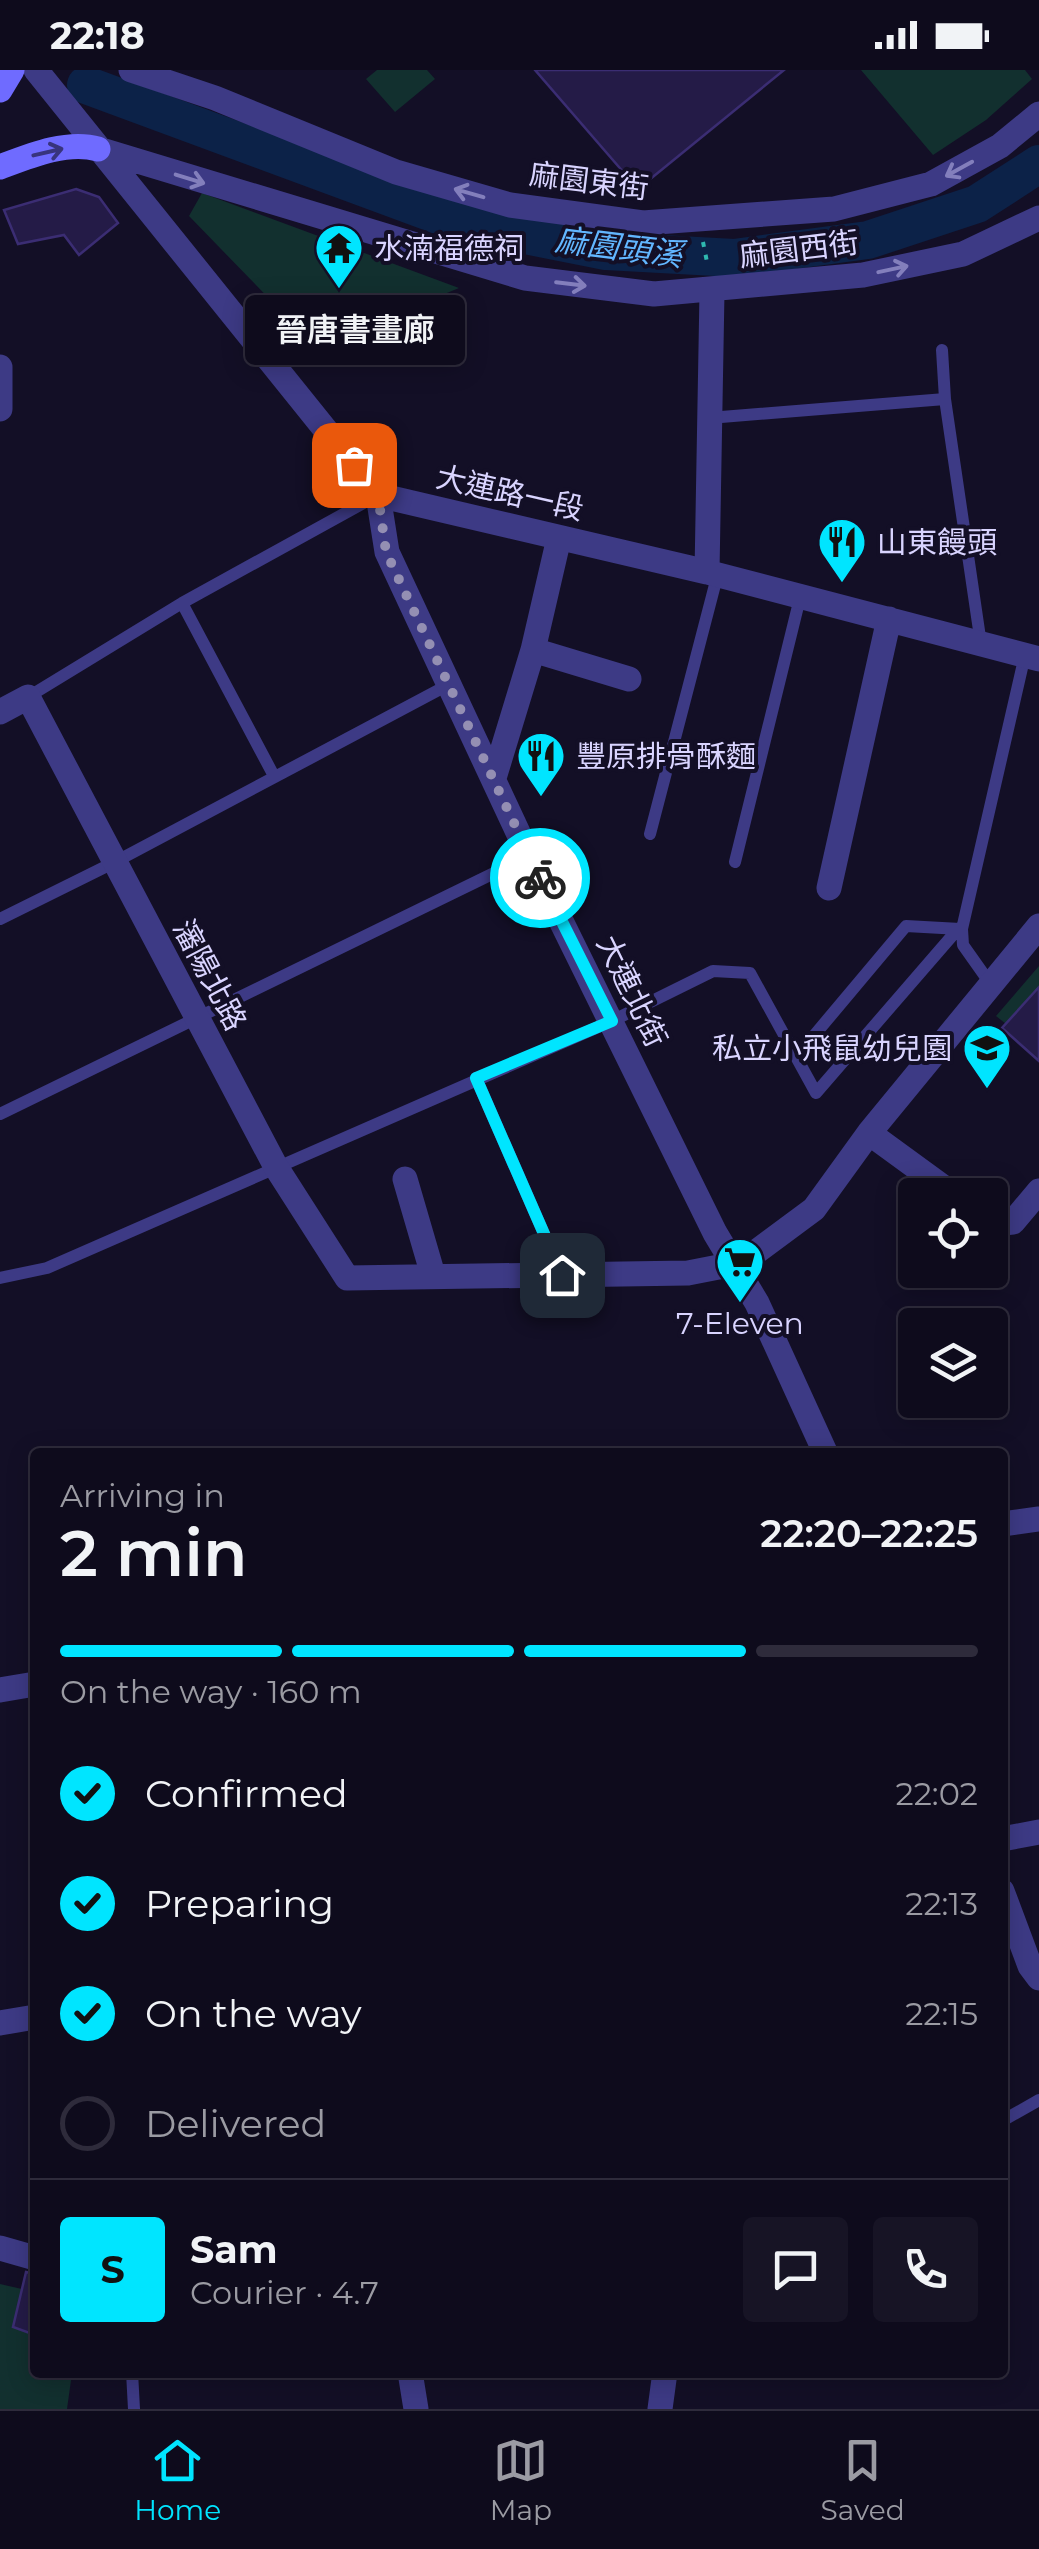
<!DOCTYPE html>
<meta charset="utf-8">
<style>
:root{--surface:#0e0b1c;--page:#171425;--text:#f1f3f6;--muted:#9b9ba3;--line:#2e2b3b;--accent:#00e5ff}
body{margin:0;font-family:Montserrat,"Noto Sans TC",sans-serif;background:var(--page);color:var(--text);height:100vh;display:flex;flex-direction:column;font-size:38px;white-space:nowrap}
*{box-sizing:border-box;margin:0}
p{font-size:32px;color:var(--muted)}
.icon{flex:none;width:55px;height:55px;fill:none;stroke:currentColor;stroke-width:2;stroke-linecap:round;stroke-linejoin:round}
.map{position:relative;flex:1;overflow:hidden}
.side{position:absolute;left:30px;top:1378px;width:978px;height:930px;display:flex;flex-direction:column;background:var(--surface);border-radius:10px;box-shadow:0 5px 25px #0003,0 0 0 2px var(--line)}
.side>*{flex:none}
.fabs{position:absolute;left:898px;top:1108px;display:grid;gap:20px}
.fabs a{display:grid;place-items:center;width:110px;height:110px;border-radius:10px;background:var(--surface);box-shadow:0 5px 25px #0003,0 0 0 2px var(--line);font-size:50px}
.pin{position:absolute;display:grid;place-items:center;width:85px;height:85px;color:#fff;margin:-42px;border-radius:20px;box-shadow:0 5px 15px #0006}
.courier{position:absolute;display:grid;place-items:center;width:100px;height:100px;margin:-50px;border:8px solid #00e5ff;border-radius:50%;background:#fff;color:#222;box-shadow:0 2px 12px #0007}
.bubble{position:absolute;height:70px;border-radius:10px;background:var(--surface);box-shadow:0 5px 25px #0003,0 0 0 2px var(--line);font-size:32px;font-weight:600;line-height:70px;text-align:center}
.headline em{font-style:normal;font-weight:600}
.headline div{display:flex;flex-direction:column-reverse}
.headline{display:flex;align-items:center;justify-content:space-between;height:170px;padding:0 30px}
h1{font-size:65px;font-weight:600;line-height:75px}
.bar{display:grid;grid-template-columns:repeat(4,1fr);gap:15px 10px;align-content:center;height:120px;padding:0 30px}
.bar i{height:12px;border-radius:8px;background:var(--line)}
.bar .on{background:var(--accent)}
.bar p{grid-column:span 4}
.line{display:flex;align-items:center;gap:25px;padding:0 30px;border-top:2px solid var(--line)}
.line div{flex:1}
.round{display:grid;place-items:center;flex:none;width:105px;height:105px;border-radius:10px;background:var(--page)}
ol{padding:0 30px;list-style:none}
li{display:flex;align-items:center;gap:30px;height:110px}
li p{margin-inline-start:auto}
li .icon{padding:10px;border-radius:50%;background:var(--accent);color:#111;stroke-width:4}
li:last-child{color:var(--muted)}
li i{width:55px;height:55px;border:5px solid var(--line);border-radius:50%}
.status{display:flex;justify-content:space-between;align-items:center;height:70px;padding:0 50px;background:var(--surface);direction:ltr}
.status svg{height:28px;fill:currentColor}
.tab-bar{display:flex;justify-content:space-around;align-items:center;height:140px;border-top:2px solid var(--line);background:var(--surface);font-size:28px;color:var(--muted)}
.tab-bar a{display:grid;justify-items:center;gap:5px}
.tab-bar .on{color:var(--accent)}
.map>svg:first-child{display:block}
.green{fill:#12302f}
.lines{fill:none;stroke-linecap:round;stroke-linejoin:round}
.river{stroke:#0c2248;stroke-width:38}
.building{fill:#241b47;stroke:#3b2d73;stroke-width:2.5}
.path{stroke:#2fb8b0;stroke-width:4;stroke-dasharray:5 8;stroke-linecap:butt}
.lane{stroke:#3d3a85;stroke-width:12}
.street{stroke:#3d3a85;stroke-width:25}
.secondary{stroke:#6f6bff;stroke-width:25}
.oneway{stroke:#38347d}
.oneway2{stroke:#837fbc}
.done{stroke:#948fb3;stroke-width:10;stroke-dasharray:0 18}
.route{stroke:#00e5ff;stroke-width:12}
.labels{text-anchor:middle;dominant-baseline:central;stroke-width:8;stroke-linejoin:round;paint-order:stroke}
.street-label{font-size:30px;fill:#d9d4ff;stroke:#130f26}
.poi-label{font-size:30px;fill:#d9d4ff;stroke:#130f26;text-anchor:start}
.water-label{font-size:32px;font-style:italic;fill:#62b6ff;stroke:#130f26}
</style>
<div class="status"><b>22:18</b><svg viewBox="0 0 49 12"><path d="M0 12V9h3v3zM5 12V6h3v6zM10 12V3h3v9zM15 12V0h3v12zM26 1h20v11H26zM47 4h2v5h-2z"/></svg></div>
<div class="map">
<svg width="1039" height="2339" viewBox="0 0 1039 2339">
<rect width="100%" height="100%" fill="#130f26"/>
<path class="green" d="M377 0H427L435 9 395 42 366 9Z
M861 0H1025L1032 9 986 50 933 85Z
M202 123 459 218 316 277 189 146Z
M1039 896V980L996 946Z
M0 2214 35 2222V2302L72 2303 67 2339H0Z"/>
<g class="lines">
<path class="river" d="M86 15 454 151 606 181 734 188 868 170 977 134 1039 94"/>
</g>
<path class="building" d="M535 0H784L638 119Z
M76 119 99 127 118 153 79 185 64 165 18 174 4 140Z
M1039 917V991L1002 958Z
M26 2202 35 2204V2265L13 2257Z"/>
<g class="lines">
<path class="path" d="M703 172 708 197"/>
<path class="lane" d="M942 280 945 329
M709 348 945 329 981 574
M182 533 274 706
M28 627 182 533 378 425
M650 764 717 507
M735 792 800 528
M0 849 113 793 448 615
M992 916 963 875 962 859 1025 585
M796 987 906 856 960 859
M476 1008 562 1205
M0 1044 529 786
M0 1208 47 1198 612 951 713 901 750 903 816 1023 958 859
M1002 2051 1039 2030
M132 2302 134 2339"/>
<path class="street" d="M36 0 378 425 707 502 1039 589
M131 0 215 28 396 102 510 135 643 153 834 139 931 114 1000 76 1039 44
M98 79 525 208 654 224 863 205 963 184 1039 148
M0 297V339
M378 425 387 482 529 786 715 1163 757 1233 825 1382
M707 502 712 222
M533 580 629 609
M0 642 28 627 276 1097 347 1208 688 1203 734 1194 756 1182 814 1139 869 1063 1039 856
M494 708 533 580 559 468
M829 818 889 549
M869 1063 954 1125
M405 1109 433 1205
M990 1152 994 1154 1013 1152 1039 1121
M1002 1454 1039 1449
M0 1620 35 1614
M1002 1769 1039 1762
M1002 1821 1030 1896 1039 1908
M0 1953 35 1947
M0 2178 35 2188
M410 2302 416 2339
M660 2339 665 2302"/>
<path class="secondary" d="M0 20 12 0
M0 97C29 86 67 70 98 79"/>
</g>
<defs><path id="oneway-shaft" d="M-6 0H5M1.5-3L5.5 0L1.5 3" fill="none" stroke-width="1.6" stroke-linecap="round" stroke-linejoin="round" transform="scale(2.5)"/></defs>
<use class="oneway" href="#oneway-shaft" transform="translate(48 82) rotate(-13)"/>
<g class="oneway2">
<use href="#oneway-shaft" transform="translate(959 99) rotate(151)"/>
<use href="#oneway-shaft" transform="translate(190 109) rotate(17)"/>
<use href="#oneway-shaft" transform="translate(469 123) rotate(-164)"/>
<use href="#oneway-shaft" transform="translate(893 199) rotate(-12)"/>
<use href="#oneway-shaft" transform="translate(571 214) rotate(7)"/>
</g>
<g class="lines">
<path class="done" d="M354 395 378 425 386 482 540 808"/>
<path class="route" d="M540 808 612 951 476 1008 562 1205"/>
</g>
<defs>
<g id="temple-pin" transform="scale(2.5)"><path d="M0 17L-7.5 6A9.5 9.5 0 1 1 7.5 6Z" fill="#00e5ff" stroke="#130f26"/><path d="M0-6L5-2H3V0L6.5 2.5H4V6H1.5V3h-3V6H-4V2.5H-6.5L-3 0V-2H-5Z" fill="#111"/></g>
<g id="restaurant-pin" transform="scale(2.5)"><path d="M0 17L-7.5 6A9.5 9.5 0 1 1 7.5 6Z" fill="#00e5ff" stroke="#130f26"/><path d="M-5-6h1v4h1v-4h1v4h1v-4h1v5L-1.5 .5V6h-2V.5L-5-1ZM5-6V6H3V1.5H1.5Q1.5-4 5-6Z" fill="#111"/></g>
<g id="school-pin" transform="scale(2.5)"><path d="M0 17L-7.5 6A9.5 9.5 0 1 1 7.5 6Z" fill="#00e5ff" stroke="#130f26"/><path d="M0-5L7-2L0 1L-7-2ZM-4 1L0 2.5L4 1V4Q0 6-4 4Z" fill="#111"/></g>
<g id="supermarket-pin" transform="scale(2.5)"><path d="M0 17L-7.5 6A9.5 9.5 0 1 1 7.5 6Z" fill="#00e5ff" stroke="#130f26"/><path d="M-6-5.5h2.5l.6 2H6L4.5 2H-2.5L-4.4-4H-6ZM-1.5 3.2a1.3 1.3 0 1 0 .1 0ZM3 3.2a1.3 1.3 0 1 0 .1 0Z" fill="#111"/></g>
</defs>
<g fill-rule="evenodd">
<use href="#temple-pin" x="339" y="178"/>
<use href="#restaurant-pin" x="842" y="472"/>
<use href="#restaurant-pin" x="541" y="686"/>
<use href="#school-pin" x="987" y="978"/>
<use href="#supermarket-pin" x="740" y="1192"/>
</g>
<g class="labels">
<g class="street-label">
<text transform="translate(589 111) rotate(7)">麻園東街</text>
<text transform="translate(799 179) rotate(-7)">麻園西街</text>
<text transform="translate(510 423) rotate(13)">大連路一段</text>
<text transform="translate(210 905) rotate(62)">瀋陽北路</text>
<text transform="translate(632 921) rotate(64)">大連北街</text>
</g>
<g class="poi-label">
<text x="374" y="178">水湳福德祠</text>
<text x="877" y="472">山東饅頭</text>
<text x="576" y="686">豐原排骨酥麵</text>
<text x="952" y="978" text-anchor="end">私立小飛鼠幼兒園</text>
<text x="740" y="1253" text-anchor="middle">7-Eleven</text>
</g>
<g class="water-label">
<text transform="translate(619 177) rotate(7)">麻園頭溪</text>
</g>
</g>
</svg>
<div class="fabs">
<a><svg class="icon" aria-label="locate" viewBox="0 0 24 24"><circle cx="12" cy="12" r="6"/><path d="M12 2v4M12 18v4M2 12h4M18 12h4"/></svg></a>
<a><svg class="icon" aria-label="layers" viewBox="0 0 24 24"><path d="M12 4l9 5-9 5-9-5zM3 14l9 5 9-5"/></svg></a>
</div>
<div class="pin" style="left:354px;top:395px;background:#ea580c"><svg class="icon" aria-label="bag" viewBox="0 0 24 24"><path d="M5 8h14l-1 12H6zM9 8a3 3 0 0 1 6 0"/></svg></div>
<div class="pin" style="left:562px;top:1205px;background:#1f2937"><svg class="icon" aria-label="home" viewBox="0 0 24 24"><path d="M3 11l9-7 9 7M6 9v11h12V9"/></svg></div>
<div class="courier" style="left:540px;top:808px"><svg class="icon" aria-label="bike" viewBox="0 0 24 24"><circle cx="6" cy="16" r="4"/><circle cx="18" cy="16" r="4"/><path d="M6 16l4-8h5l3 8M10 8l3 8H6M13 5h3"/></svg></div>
<div class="bubble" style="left:245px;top:225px;width:220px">晉唐書畫廊</div>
<section class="side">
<div class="headline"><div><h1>2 min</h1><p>Arriving in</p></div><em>22:20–22:25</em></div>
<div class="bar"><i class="on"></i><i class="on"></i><i class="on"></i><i></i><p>On the way · 160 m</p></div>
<ol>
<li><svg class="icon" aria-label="check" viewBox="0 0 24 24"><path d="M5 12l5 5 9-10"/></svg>Confirmed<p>22:02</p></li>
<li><svg class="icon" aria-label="check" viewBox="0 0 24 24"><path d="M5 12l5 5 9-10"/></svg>Preparing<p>22:13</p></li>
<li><svg class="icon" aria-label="check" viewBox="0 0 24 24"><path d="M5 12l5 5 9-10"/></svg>On the way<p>22:15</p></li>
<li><i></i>Delivered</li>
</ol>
<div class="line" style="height:180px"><b class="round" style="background:var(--accent);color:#111">S</b><div><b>Sam</b><p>Courier · 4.7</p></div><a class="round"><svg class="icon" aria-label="chat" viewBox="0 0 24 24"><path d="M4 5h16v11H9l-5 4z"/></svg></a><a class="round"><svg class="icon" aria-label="phone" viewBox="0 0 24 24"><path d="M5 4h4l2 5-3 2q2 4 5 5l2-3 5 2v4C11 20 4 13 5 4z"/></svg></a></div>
</section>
</div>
<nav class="tab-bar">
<a class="on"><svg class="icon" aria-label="home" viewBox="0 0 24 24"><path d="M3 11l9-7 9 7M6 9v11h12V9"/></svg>Home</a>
<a><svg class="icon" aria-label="map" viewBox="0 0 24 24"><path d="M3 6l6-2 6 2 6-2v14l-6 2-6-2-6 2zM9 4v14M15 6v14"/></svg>Map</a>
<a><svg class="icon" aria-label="saved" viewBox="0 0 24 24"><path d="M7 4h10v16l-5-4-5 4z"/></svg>Saved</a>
</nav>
